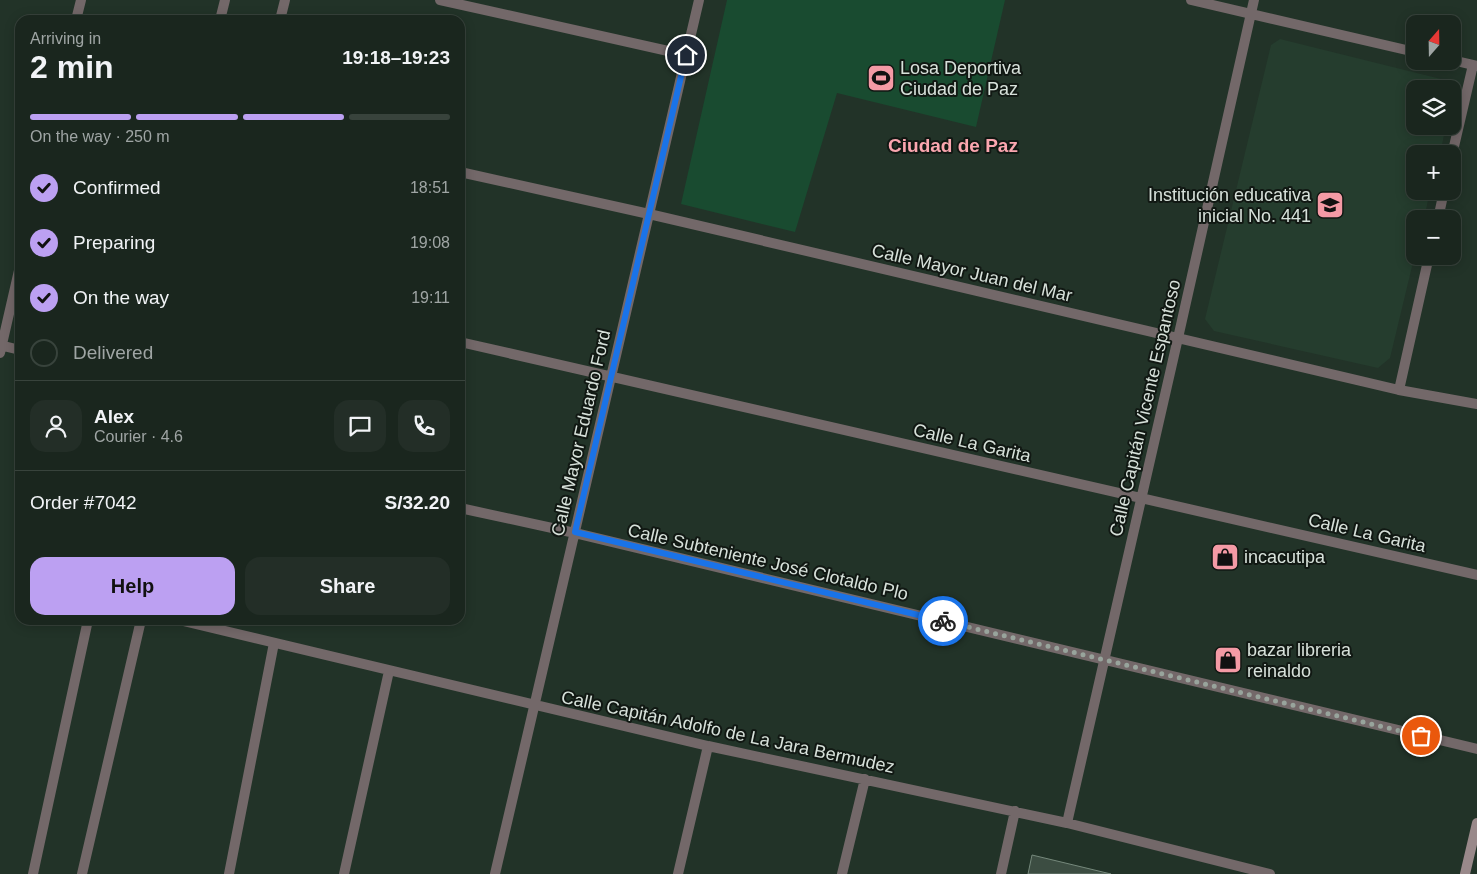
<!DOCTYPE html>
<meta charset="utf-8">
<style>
:root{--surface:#1a261e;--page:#232e27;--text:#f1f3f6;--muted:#9fa5a4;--line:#38433c;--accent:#bca0f2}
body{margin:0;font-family:Helvetica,sans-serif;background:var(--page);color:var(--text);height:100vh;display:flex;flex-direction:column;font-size:19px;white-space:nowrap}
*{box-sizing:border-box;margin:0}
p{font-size:16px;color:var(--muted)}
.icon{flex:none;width:28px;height:28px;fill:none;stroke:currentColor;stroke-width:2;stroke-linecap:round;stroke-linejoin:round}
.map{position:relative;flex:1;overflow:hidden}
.panel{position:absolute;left:15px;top:15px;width:450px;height:610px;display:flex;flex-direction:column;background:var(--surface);border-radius:15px;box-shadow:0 2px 12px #0003,0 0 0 1px var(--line)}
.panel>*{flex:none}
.needle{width:32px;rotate:20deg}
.controls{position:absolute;left:1406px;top:15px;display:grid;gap:10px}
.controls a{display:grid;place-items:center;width:55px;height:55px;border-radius:10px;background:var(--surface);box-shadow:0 2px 12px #0003,0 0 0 1px var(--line);font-size:25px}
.pin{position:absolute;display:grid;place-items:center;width:42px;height:42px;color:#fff;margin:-21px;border:2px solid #fff;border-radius:50%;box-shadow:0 1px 5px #0007}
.courier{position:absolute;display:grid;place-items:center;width:50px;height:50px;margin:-25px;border:4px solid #1a73e8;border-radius:50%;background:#fff;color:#222;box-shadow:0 1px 6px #0007}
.summary em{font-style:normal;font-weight:800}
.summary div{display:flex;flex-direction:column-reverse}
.summary{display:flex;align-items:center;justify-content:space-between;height:85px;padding:0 15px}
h1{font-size:32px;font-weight:800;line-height:38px}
.bar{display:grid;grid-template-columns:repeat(4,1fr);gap:8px 5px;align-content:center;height:60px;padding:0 15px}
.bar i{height:6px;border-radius:4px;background:var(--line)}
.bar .selected{background:var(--accent)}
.bar p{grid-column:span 4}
.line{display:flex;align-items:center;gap:12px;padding:0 15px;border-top:1px solid var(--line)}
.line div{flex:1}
.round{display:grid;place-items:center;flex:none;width:52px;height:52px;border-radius:15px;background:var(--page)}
ol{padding:0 15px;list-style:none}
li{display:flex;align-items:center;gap:15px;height:55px}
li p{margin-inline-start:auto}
li .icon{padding:5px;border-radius:50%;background:var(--accent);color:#111;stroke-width:4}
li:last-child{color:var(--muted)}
li i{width:28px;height:28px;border:2px solid var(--line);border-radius:50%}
.primary-button{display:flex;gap:10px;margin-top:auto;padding:10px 15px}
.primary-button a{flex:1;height:58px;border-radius:15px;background:var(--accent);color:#111;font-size:20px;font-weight:800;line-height:58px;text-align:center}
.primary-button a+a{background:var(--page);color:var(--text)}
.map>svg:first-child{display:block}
.built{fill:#253d2e}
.green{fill:#194b30}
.building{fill:#3c4d42;stroke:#76897c}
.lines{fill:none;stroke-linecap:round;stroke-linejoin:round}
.minor{stroke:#736869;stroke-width:10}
.tertiary{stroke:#736869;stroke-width:10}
.secondary{stroke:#99898a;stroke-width:10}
.done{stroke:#98a49c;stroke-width:5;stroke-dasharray:0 9}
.route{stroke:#1a73e8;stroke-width:6}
.labels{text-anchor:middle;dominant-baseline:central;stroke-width:4;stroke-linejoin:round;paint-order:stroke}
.poi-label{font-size:18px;fill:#d7e1da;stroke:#111813;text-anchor:start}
.street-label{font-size:18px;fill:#d7e1da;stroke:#111813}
.neighbourhood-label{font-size:19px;font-weight:bold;fill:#faa6af;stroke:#111813}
</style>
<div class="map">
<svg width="1477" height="874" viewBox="0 0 1477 874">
<rect width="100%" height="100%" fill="#223328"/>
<path class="built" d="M1280 39 1449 81 1455 92 1453 101 1452 89H1415V126H1446L1440 154H1415V191H1430L1424 219H1415V254L1390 358 1378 368 1214 331 1205 319 1271 45Z"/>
<path class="green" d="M727 0H1005L976 127 837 93 795 232 681 204Z"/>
<path class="building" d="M1032 855 1111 874H1028Z"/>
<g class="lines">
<path class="minor" d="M440 0 686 55
M1191 0 1415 52
M76 20 81 0
M1452 60 1477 66
M1452 155 1473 65
M460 172 649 214 1399 390 1477 404
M1438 219 1444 191
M460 342 1477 575
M0 345 20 350
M0 353 20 266
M1399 390 1429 256
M460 508 575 533 1477 749
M179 620 708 746 1067 823 1270 874
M1067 823 1178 338 1254 0
M229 874 274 643
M344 874 389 671
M495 874 699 0
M678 874 708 746
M842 874 865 779
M1001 874 1015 811"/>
<path class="tertiary" d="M220 20 225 0
M280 20 285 0
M33 874 88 620
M82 874 141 620"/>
<path class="secondary" d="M1465 874 1477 823"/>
</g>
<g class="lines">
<path class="done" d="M943 621 1421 736"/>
<path class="route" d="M686 55 575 532 943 621"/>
</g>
<defs>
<g id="stadium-square" transform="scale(1.4375)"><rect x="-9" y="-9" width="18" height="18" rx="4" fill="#f49aa5" stroke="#111813"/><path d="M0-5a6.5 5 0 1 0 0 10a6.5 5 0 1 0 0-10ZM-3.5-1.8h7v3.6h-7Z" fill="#111"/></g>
<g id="school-square" transform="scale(1.4375)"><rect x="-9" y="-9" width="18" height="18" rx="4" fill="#f49aa5" stroke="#111813"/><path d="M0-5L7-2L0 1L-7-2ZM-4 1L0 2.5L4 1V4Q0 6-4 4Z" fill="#111"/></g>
<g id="shop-square" transform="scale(1.4375)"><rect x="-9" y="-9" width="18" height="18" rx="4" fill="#f49aa5" stroke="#111813"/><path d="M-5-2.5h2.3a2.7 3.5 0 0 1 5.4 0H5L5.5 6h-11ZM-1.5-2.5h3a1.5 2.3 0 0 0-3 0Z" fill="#111"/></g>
</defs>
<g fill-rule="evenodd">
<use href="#stadium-square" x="881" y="78"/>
<use href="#school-square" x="1330" y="205"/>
<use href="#shop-square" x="1225" y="557"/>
<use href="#shop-square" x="1228" y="660"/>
</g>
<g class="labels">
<g class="poi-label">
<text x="900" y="68">Losa Deportiva<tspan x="900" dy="21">Ciudad de Paz</tspan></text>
<text x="1311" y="195" text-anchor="end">Institución educativa<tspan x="1311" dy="21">inicial No. 441</tspan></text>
<text x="1244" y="557">incacutipa</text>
<text x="1247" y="650">bazar libreria<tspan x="1247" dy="21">reinaldo</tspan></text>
</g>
<g class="street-label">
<text transform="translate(972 273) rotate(13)">Calle Mayor Juan del Mar</text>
<text transform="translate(1145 408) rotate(-77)">Calle Capitán Vicente Espantoso</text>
<text transform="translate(581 433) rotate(-77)">Calle Mayor Eduardo Ford</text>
<text transform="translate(972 443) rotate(13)">Calle La Garita</text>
<text transform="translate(1367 533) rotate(13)">Calle La Garita</text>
<text transform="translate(768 562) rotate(13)">Calle Subteniente José Clotaldo Plo</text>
<text transform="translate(728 732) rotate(12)">Calle Capitán Adolfo de La Jara Bermudez</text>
</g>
<g class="neighbourhood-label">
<text x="953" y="145">Ciudad de Paz</text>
</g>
</g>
</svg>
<div class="controls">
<a><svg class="needle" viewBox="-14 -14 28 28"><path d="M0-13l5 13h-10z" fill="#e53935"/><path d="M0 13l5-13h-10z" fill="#9fa5a4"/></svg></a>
<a><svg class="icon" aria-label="layers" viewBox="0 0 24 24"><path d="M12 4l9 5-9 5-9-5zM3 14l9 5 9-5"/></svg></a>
<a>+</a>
<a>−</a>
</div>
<div class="pin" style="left:1421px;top:736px;background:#ea580c"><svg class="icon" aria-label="bag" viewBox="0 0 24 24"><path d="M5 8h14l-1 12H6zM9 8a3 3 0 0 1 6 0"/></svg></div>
<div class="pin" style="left:686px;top:55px;background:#1f2937"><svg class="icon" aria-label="home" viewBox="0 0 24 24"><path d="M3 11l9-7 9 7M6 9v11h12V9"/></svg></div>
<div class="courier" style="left:943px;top:621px"><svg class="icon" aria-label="bike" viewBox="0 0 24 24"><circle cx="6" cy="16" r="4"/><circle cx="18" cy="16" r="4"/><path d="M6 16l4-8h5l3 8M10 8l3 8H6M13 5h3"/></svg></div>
<section class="panel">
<div class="summary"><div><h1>2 min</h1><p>Arriving in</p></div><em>19:18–19:23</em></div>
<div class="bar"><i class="selected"></i><i class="selected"></i><i class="selected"></i><i></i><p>On the way · 250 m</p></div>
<ol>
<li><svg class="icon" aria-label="check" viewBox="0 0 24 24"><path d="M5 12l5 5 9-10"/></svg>Confirmed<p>18:51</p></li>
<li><svg class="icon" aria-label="check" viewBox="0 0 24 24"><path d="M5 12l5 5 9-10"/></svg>Preparing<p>19:08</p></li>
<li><svg class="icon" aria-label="check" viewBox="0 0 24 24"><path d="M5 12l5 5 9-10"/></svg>On the way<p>19:11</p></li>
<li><i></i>Delivered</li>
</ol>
<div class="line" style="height:90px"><a class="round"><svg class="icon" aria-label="person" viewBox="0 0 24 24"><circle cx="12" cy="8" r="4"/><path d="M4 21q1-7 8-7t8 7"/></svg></a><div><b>Alex</b><p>Courier · 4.6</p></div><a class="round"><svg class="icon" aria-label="chat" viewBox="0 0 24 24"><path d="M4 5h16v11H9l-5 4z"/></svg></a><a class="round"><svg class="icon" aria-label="phone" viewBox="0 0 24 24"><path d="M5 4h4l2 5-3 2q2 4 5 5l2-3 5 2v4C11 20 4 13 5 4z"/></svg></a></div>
<div class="line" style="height:65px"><div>Order #7042</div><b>S/32.20</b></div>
<div class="primary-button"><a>Help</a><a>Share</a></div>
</section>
</div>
